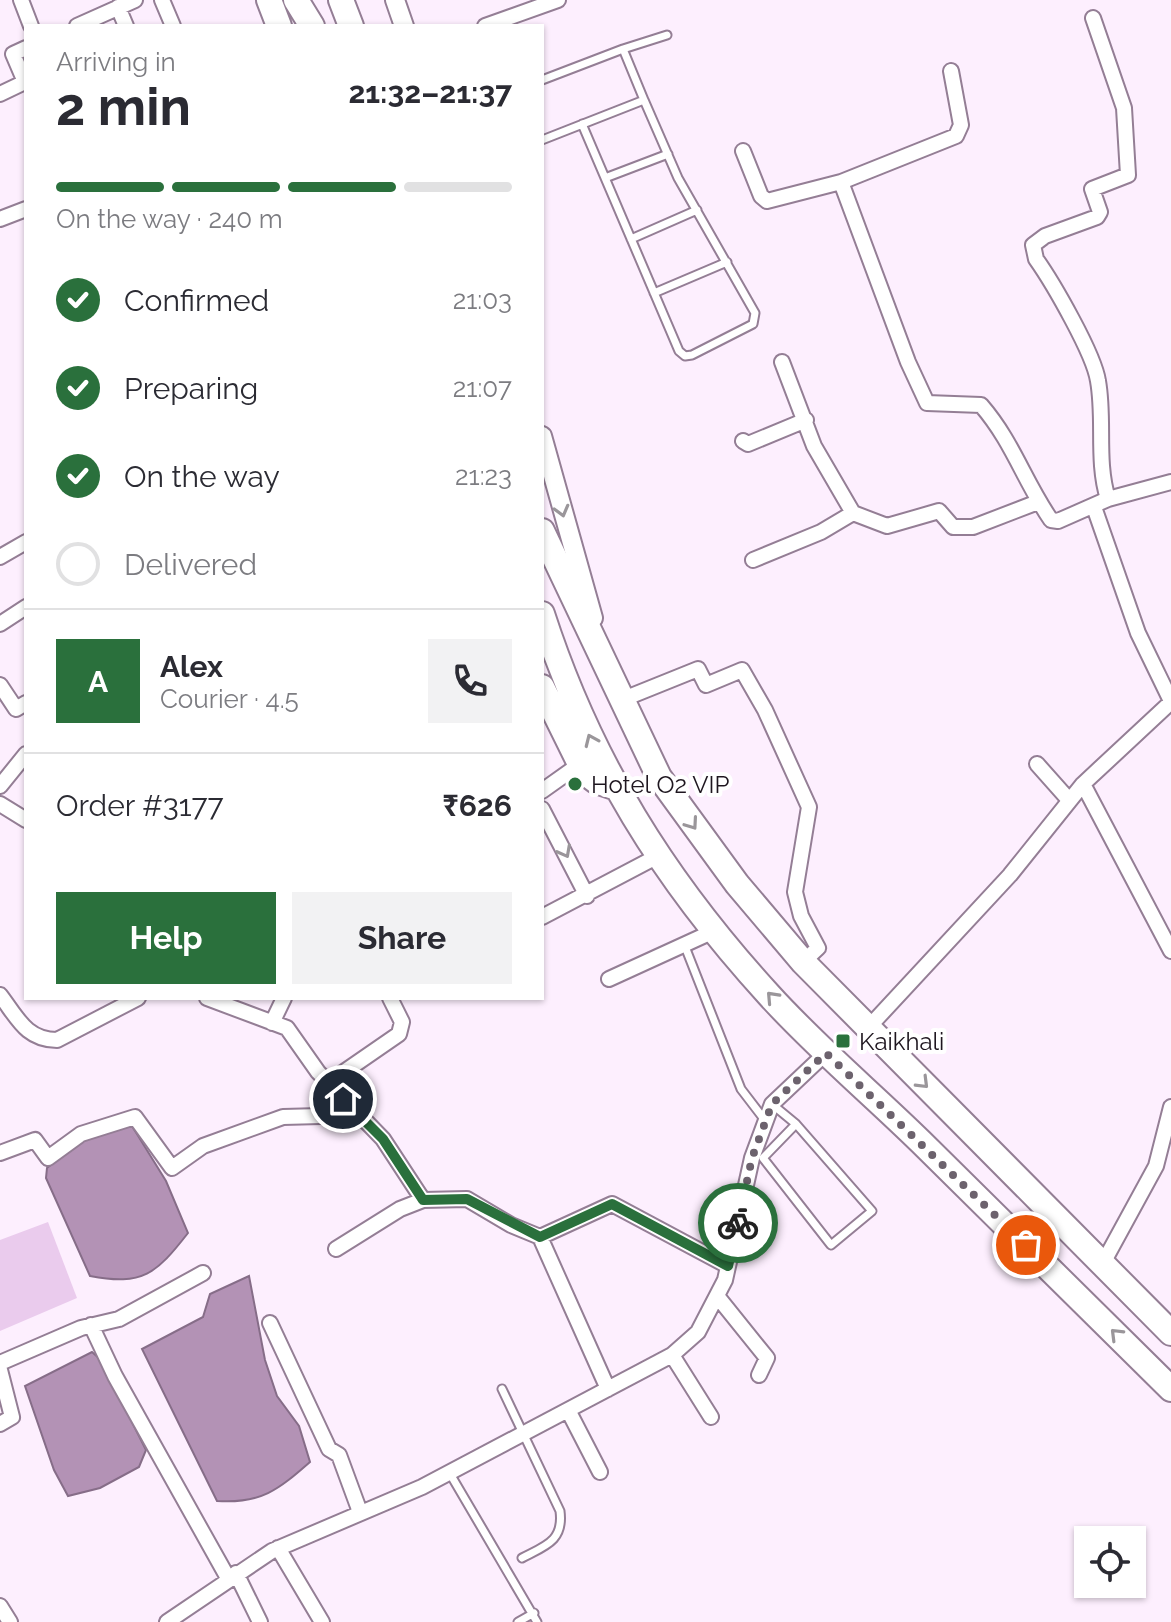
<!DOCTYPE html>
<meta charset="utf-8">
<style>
:root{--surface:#fff;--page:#f2f2f3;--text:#2b2b33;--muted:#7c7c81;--line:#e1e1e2;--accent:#2a703c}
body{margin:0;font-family:Raleway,sans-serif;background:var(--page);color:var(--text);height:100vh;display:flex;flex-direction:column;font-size:30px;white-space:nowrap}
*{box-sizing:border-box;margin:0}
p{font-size:26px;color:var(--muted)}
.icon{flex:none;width:44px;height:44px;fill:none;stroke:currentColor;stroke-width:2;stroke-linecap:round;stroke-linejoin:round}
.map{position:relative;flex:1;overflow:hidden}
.drawer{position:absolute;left:24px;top:24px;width:520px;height:976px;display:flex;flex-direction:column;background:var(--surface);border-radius:0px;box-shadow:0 2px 6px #0004}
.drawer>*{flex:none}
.fabs{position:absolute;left:1074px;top:1526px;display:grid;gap:16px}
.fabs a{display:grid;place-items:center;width:72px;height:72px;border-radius:0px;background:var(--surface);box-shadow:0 2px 6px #0004;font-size:40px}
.pin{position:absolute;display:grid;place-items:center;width:68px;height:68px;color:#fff;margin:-34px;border:4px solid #fff;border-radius:50%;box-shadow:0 2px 8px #0007}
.courier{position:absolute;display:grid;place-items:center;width:80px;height:80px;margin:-40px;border:6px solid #2a703c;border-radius:50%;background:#fff;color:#222;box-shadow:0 2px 10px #0007}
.head em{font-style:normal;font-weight:700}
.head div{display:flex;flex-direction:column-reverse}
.head{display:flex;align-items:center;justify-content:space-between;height:136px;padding:0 32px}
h1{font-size:52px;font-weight:700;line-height:60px}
.bar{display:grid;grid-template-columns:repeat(4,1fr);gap:12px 8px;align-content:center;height:96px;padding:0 32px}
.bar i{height:10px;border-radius:6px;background:var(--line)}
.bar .current{background:var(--accent)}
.bar p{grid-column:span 4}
.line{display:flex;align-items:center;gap:20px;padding:0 32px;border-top:2px solid var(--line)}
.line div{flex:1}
.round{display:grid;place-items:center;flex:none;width:84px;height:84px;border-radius:0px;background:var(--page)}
ol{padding:0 32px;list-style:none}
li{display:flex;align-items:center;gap:24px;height:88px}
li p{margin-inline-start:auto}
li .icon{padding:8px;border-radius:50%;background:var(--accent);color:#fff;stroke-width:4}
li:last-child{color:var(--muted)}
li i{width:44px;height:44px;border:4px solid var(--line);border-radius:50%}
.cta{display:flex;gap:16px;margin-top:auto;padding:16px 32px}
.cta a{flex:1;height:92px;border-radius:0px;background:var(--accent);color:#fff;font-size:32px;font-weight:700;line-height:92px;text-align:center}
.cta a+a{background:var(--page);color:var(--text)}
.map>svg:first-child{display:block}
.green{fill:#eacbed}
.water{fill:#b392b5;stroke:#866d88;stroke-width:2}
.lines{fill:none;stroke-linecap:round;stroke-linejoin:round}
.service-casing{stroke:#947e95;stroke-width:11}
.minor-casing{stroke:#947e95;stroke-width:18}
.tertiary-casing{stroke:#947e95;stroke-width:22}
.primary-casing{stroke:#947e95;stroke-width:28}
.service{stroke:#fff;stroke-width:7}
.minor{stroke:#fff;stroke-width:14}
.tertiary{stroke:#fff;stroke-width:18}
.primary{stroke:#fff;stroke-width:24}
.oneway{stroke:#9a969a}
.done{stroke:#6c626d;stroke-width:8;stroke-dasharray:0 14.4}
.route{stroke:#2a703c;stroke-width:10}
.poi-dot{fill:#2a703c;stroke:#fff;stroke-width:3}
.labels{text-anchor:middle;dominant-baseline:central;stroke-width:8;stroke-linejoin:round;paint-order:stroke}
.poi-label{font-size:24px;fill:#1e161f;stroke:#fff;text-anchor:start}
</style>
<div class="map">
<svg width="1171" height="1622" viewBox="0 0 1171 1622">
<rect width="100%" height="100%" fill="#fdeffe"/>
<path class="green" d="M48 1222 77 1298 0 1331V1240Z"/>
<path class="water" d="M125 1124 132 1126 166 1181 188 1233C156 1274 143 1286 90 1276L46 1178 47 1168 81 1141Z
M249 1276 265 1360 277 1396 299 1426 310 1462C278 1490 261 1504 217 1501L142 1349 203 1317 210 1294Z
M92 1352 101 1360 146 1450 139 1467 100 1488 68 1496 54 1470 25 1386Z"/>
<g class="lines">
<g class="service-casing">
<path id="service" d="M623 49 667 35
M542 80 623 49 644 100
M542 140 644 100 678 178 755 313 753 324 692 355 685 356 679 351 582 124
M605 178 668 154
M631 239 697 210
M654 293 727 262
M684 944 741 1089 764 1119
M773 1105 796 1124 872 1211 831 1245 763 1158 796 1124
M502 1389 560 1511C564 1541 545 1546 522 1558
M449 1472 537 1622
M518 1622 534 1613"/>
</g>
<g class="minor-casing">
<path id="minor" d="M21 0 31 26
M162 0 173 26
M118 7 126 26
M1093 18 1124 108 1128 175 1092 189 1100 212 1097 217 1045 236 1033 245 1036 259C1053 283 1094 354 1098 381 1105 420 1096 461 1108 499
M77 26 135 0
M485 26 558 0
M951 71 961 125 956 136 841 182 908 362 927 403 981 405C1013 442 1024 481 1051 520L1058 521 1108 499 1171 482
M0 94 25 82 13 54 26 48
M743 151 761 196 767 201 841 182
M0 219 26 209
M782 362 814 446 853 513 887 526 939 511 953 527H973L1038 502
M743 441 748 444 806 420
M1094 507 1138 633 1171 701
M0 557 26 542
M753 560 821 532 853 513
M0 624 26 607
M0 685 16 709 26 703
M621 700 698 669 706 685 742 670 765 710 809 807 795 892 801 916 818 948 803 962
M1037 764 1069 800
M1083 784 1171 951
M0 786 26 754
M542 791 580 764
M0 804 26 820
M542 809 587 896
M542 917 658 856
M609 979 714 931
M0 995C17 1017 26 1040 57 1040L138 998
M207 998 287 1028 318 1072 383 1139 423 1200 467 1199 511 1225 540 1237 612 1204 728 1266
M272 1023 284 998
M868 1028 1010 875 1083 784 1171 702
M328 1083 399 1034 402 1022 390 998
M0 1153 35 1140 48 1158 81 1134 135 1117 172 1168 203 1146 283 1117 358 1115
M540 1237 608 1389
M336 1249 400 1209 423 1200
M1102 1265 1156 1166 1171 1107
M717 1296 767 1358 759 1375
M270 1323 329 1449 339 1455 360 1512
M91 1325 115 1376 228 1578
M672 1355 711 1417
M0 1363 81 1328 119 1319 203 1273
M0 1370 12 1417 0 1424
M568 1410 600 1472
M278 1548 322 1622
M236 1573 260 1622
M0 1606 10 1622
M167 1622 272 1551 422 1487 672 1355 698 1332 725 1280 752 1158 772 1104 826 1053"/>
</g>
<g class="tertiary-casing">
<path id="tertiary" d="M395 0 404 26
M542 436 593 618"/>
</g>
<g class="primary-casing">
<path id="primary" d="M269 0 279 26
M296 0 312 26
M341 0 351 26
M542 531 659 777 737 884 803 962 1171 1333
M542 614C590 762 664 880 769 995 816 1047 871 1093 921 1142 1005 1224 1087 1307 1171 1389
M542 687 584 772 596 781 614 787"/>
</g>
<use href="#service" class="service"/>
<use href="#minor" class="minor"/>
<use href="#tertiary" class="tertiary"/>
<use href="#primary" class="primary"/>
</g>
<defs><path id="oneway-chevron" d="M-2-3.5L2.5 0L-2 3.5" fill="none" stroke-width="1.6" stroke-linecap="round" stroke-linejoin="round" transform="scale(2)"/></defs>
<g class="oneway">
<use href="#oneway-chevron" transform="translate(562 511) rotate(75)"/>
<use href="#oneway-chevron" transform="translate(591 740) rotate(-114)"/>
<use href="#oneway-chevron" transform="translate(692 824) rotate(55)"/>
<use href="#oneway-chevron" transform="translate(565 852) rotate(62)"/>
<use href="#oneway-chevron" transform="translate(772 997) rotate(-133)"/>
<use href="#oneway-chevron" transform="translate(923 1083) rotate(45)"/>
<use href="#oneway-chevron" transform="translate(1116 1334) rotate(-135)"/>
</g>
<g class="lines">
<path class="done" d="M738 1223 752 1158 772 1104 826 1053 1026 1245"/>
<path class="route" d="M343 1099 383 1139 423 1200 467 1199 540 1237 612 1204 728 1266 738 1223"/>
</g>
<g class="poi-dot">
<circle cx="575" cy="784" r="8"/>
<rect x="835" y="1033" width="16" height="16" rx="4"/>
</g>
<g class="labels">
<g class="poi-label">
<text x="591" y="784">Hotel O2 VIP</text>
<text x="859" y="1041">Kaikhali</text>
</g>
</g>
</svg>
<div class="fabs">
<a><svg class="icon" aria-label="locate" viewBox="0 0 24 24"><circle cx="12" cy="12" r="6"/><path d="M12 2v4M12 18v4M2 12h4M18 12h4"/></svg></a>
</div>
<div class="pin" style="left:1026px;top:1245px;background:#ea580c"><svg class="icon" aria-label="bag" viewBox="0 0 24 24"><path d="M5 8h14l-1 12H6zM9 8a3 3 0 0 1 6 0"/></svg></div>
<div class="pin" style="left:343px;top:1099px;background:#1f2937"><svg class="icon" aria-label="home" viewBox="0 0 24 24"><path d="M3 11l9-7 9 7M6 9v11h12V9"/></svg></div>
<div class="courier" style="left:738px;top:1223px"><svg class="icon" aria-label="bike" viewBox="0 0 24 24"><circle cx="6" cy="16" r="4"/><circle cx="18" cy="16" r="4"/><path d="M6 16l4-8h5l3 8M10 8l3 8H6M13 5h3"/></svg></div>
<section class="drawer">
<div class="head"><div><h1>2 min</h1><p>Arriving in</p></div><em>21:32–21:37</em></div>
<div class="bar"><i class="current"></i><i class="current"></i><i class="current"></i><i></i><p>On the way · 240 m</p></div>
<ol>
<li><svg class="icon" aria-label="check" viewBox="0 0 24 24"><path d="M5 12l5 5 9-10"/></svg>Confirmed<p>21:03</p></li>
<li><svg class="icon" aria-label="check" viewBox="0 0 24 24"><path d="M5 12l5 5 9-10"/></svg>Preparing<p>21:07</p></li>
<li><svg class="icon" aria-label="check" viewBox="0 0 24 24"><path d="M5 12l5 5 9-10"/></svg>On the way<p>21:23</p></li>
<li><i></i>Delivered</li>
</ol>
<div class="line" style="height:144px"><b class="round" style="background:var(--accent);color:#fff">A</b><div><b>Alex</b><p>Courier · 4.5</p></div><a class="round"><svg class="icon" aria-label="phone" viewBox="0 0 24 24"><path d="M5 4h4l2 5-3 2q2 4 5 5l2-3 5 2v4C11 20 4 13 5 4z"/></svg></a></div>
<div class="line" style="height:104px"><div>Order #3177</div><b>₹626</b></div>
<div class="cta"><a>Help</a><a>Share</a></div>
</section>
</div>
